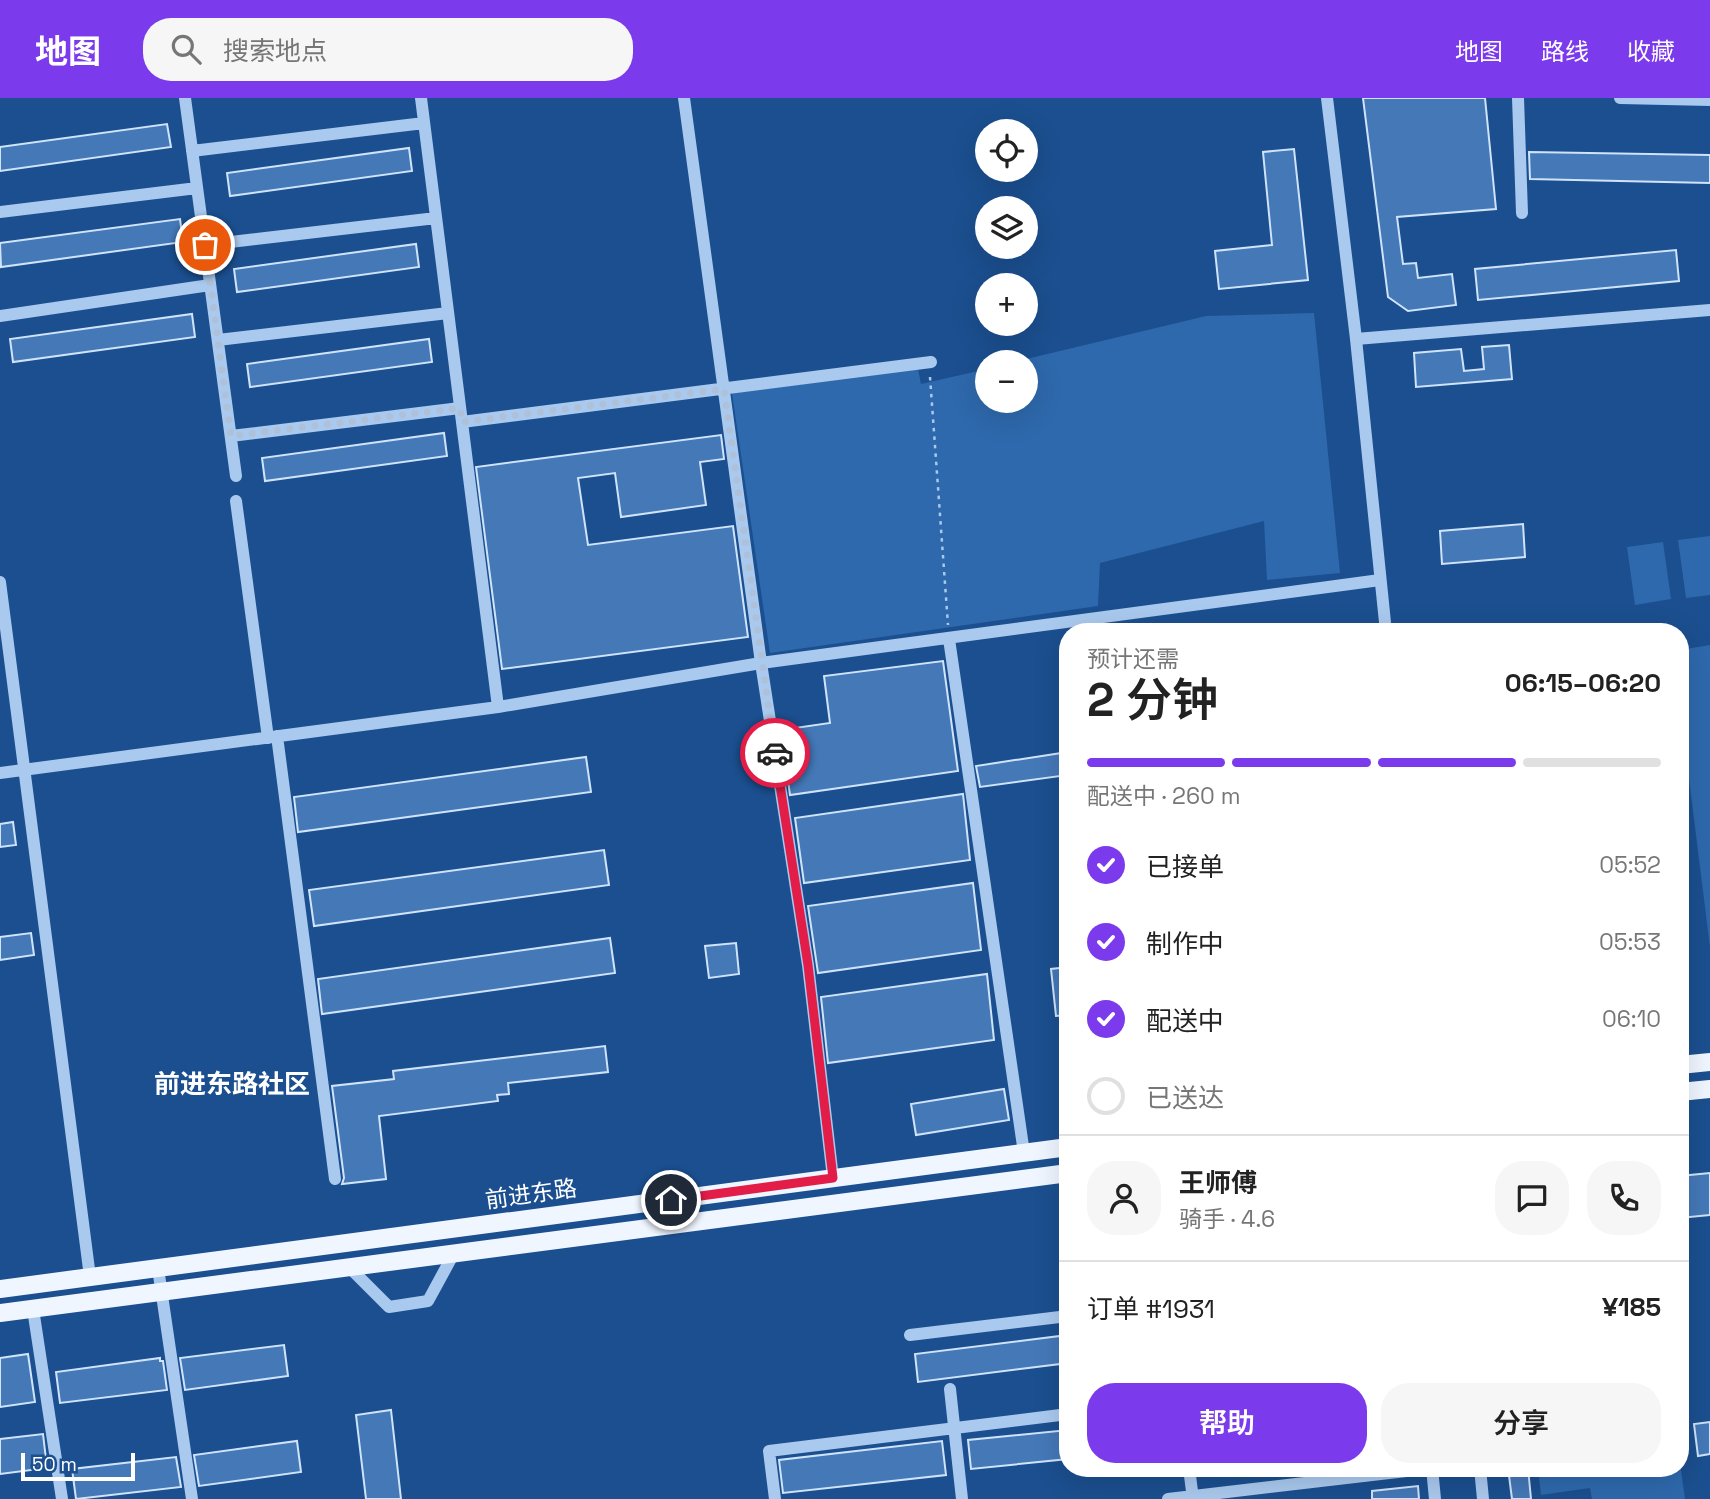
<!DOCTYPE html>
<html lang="zh">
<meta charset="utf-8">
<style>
:root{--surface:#fff;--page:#f6f6f6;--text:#222;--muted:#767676;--line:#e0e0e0;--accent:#7c3aed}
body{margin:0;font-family:"Space Grotesk","Noto Sans SC",sans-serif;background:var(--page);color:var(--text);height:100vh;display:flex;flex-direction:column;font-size:26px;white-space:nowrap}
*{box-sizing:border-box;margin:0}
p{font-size:23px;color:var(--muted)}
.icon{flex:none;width:38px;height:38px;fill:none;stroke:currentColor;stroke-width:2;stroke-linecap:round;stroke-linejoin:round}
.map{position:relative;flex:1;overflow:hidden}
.side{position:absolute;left:1059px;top:525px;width:630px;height:854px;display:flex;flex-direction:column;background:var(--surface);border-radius:28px;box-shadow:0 7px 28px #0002}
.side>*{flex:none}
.fabs{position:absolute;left:975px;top:21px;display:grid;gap:14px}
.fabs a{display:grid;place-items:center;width:63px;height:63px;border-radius:50%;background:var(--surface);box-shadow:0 7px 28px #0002;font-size:35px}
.scale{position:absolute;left:21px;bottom:18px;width:114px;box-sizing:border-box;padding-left:7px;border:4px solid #fff;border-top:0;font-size:19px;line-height:24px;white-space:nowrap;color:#fff;-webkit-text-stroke:5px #1b4f8f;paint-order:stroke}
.pin{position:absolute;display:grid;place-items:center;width:60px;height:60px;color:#fff;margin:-30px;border:4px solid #fff;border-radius:50%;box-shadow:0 2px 7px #0007}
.courier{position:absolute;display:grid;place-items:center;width:70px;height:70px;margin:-35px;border:5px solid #e11d48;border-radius:50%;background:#fff;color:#222;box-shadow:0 2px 9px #0007}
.headline em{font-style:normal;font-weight:600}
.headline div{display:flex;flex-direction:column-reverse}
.headline{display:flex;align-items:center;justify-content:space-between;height:119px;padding:0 28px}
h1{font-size:46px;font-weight:600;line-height:52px}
.bar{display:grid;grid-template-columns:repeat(4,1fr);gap:10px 7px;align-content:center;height:84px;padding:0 28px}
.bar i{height:9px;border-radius:5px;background:var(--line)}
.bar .current{background:var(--accent)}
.bar p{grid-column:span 4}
.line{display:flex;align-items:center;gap:18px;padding:0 28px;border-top:2px solid var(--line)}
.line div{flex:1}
.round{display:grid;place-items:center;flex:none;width:74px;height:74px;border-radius:28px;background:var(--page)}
ol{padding:0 28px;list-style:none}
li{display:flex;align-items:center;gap:21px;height:77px}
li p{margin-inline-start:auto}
li .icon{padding:7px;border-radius:50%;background:var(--accent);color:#fff;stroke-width:4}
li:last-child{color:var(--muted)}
li i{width:38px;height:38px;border:4px solid var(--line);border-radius:50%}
.button{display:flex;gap:14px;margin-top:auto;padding:14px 28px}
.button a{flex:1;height:80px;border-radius:28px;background:var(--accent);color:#fff;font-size:28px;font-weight:600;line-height:80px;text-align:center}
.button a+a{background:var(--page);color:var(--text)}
header{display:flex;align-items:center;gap:42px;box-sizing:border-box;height:98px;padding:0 35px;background:var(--accent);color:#fff}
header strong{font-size:33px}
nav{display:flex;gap:38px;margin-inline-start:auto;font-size:24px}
.search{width:490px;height:63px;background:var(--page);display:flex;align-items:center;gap:18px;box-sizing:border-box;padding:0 24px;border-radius:28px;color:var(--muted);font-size:26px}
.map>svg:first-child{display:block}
.green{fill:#2e69ad}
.building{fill:#4478b7;stroke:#cfe3fa;stroke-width:2}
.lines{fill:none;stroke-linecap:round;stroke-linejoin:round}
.path{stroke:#a9c9ee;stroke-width:2.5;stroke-dasharray:3.5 5;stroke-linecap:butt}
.minor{stroke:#a9c9ee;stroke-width:12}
.major{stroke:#f0f6ff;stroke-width:18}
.done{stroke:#afc1d8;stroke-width:7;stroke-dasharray:0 12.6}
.route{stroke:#e11d48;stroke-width:9}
.labels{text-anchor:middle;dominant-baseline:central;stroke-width:6;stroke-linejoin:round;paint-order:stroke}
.street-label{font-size:23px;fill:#fff;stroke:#1b4f8f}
.quarter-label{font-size:26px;font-weight:bold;fill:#fff;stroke:#1b4f8f}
</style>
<header>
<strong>地图</strong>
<div class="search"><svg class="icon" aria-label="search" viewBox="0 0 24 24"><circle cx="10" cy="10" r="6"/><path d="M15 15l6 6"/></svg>搜索地点</div>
<nav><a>地图</a><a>路线</a><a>收藏</a></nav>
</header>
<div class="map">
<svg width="1710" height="1401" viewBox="0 0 1710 1401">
<rect width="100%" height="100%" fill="#1b4f8f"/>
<path class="green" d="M1314 215 1340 475 1267 482 1264 423 1100 465 1098 508 770 555 732 295 918 271 921 286 987 271V303H1026V264H1014L1206 218Z
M1710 438V497L1686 500 1678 442Z
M1663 444 1671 501 1635 507 1627 449Z
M1710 547V849L1680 609V552Z
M1680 1365 1685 1401H1592L1590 1390 1541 1397 1538 1370H1680Z"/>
<path class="building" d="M1363 0H1485L1496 111 1397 119 1403 166 1416 165 1418 180 1452 176 1456 207 1408 213 1388 199Z
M167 26 171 49 0 73V49Z
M409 50 412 73 230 98 227 75Z
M1294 51 1308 182 1219 191 1215 153 1272 147 1263 54Z
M1529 54 1710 57V85L1530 81Z
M180 121 183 144 1 169 0 145Z
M416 146 419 169 237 194 234 171Z
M1676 152 1679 183 1478 202 1475 171Z
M192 216 195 239 13 264 10 241Z
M429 241 432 264 250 289 247 266Z
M1509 247 1512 281 1416 289 1414 255 1461 251 1464 273 1484 271 1482 249Z
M444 335 447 358 265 383 262 360Z
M721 337 724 361 700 364 706 407 621 419 615 375 578 380 588 447 733 428 748 539 502 571 476 369Z
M1523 426 1525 459 1442 466 1440 433Z
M943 563 958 673 790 697 781 632 830 625 824 578Z
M1068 654V677L980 689 976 668Z
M586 659 591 694 298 734 294 699Z
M963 696 970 762 804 785 795 720Z
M13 724 16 747 0 749V726Z
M604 752 609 787 314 828 309 792Z
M973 785 981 852 818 875 808 808Z
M31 835 34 857 0 862V839Z
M610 840 615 875 322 916 318 881Z
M736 845 739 876 709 880 705 848Z
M1068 869V917L1056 918 1051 871Z
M987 876 994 942 828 965 821 899Z
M605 948 608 974 508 985 509 996 497 997 498 1003 379 1018 386 1081 342 1086 344 1080 332 988 394 981 393 973Z
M1004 991 1009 1022 916 1037 911 1006Z
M1710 1075V1117L1680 1120V1078Z
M1068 1237V1265L918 1284 915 1256Z
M284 1247 288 1278 185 1292 180 1260Z
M28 1256 35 1304 0 1309V1260Z
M160 1260V1263H163L167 1292 60 1305 56 1274Z
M391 1312 401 1401H366L356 1317Z
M1710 1324V1356L1698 1358 1694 1326Z
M1068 1332V1361L971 1371 968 1342Z
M43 1336 47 1370 0 1376V1341Z
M297 1343 301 1374 199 1388 194 1357Z
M942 1343 946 1377 783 1395 779 1362Z
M176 1359 181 1389 76 1401 72 1371Z
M1508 1370H1528L1531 1401H1512Z
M1418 1388 1419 1401H1372V1393Z"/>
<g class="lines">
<path class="path" d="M930 279 948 527"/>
<path class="minor" d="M185 0 236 378
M421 0 498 609
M684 0 761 565 808 867 833 1080
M1327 0 1356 241 1386 534
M1518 0 1522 115
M1620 0 1710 2
M192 53 424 25
M0 114 197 90
M205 147 436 120
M0 218 210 187
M1356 241 1710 212
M218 242 448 215
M462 324 931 264
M231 338 460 310
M236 403 268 640
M0 484 90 1179
M949 541 1024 1055
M277 638 335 1081
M0 675 498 609 761 565 1380 482
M158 1170 192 1401
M350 1170 389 1209 428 1203 453 1157
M33 1211 62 1401
M910 1237 1068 1218
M950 1291 962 1401
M1189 1370 1193 1401
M1432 1370 1435 1401
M1480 1370 1483 1401
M775 1401 769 1353 1068 1316
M1168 1401 1432 1370"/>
<path class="major" d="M1680 967 1710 964
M1680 994 1710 991
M0 1191 1068 1049
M0 1215 1068 1075"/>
</g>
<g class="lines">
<path class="done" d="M205 147 231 338 460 310 462 324 724 291 775 655"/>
<path class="route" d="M671 1102 833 1080 808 867 775 655"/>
</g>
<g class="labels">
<g class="street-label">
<text transform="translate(531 1096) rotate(-8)">前进东路</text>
</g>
<g class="quarter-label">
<text x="232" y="986">前进东路社区</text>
</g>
</g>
</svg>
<div class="fabs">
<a><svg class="icon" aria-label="locate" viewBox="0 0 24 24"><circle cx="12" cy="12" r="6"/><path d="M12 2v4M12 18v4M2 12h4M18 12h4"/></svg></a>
<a><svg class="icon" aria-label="layers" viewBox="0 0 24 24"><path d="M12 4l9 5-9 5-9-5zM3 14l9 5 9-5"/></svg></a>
<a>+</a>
<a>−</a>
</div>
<div class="scale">50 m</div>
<div class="pin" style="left:205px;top:147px;background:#ea580c"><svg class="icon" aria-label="bag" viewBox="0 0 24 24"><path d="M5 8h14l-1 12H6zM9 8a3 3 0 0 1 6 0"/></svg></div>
<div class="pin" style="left:671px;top:1102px;background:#1f2937"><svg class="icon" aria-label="home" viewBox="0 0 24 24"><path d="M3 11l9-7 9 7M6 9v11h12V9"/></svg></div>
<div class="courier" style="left:775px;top:655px"><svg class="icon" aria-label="car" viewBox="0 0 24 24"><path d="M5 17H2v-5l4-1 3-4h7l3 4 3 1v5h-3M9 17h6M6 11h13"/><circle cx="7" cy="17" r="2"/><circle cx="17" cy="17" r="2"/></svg></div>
<section class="side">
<div class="headline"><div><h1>2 分钟</h1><p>预计还需</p></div><em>06:15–06:20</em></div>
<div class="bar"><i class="current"></i><i class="current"></i><i class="current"></i><i></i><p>配送中 · 260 m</p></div>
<ol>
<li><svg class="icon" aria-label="check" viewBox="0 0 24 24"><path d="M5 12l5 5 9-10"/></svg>已接单<p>05:52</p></li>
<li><svg class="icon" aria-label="check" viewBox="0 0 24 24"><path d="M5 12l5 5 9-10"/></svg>制作中<p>05:53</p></li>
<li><svg class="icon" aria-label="check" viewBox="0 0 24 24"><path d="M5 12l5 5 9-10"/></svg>配送中<p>06:10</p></li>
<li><i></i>已送达</li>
</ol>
<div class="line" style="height:126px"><a class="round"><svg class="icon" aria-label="person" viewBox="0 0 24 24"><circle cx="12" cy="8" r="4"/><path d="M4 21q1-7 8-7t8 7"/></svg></a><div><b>王师傅</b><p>骑手 · 4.6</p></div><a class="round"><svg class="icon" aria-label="chat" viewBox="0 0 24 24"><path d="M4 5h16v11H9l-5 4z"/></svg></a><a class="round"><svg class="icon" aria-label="phone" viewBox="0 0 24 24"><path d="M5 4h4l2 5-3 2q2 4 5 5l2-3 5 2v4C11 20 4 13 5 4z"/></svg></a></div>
<div class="line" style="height:91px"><div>订单 #1931</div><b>¥185</b></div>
<div class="button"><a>帮助</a><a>分享</a></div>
</section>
</div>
